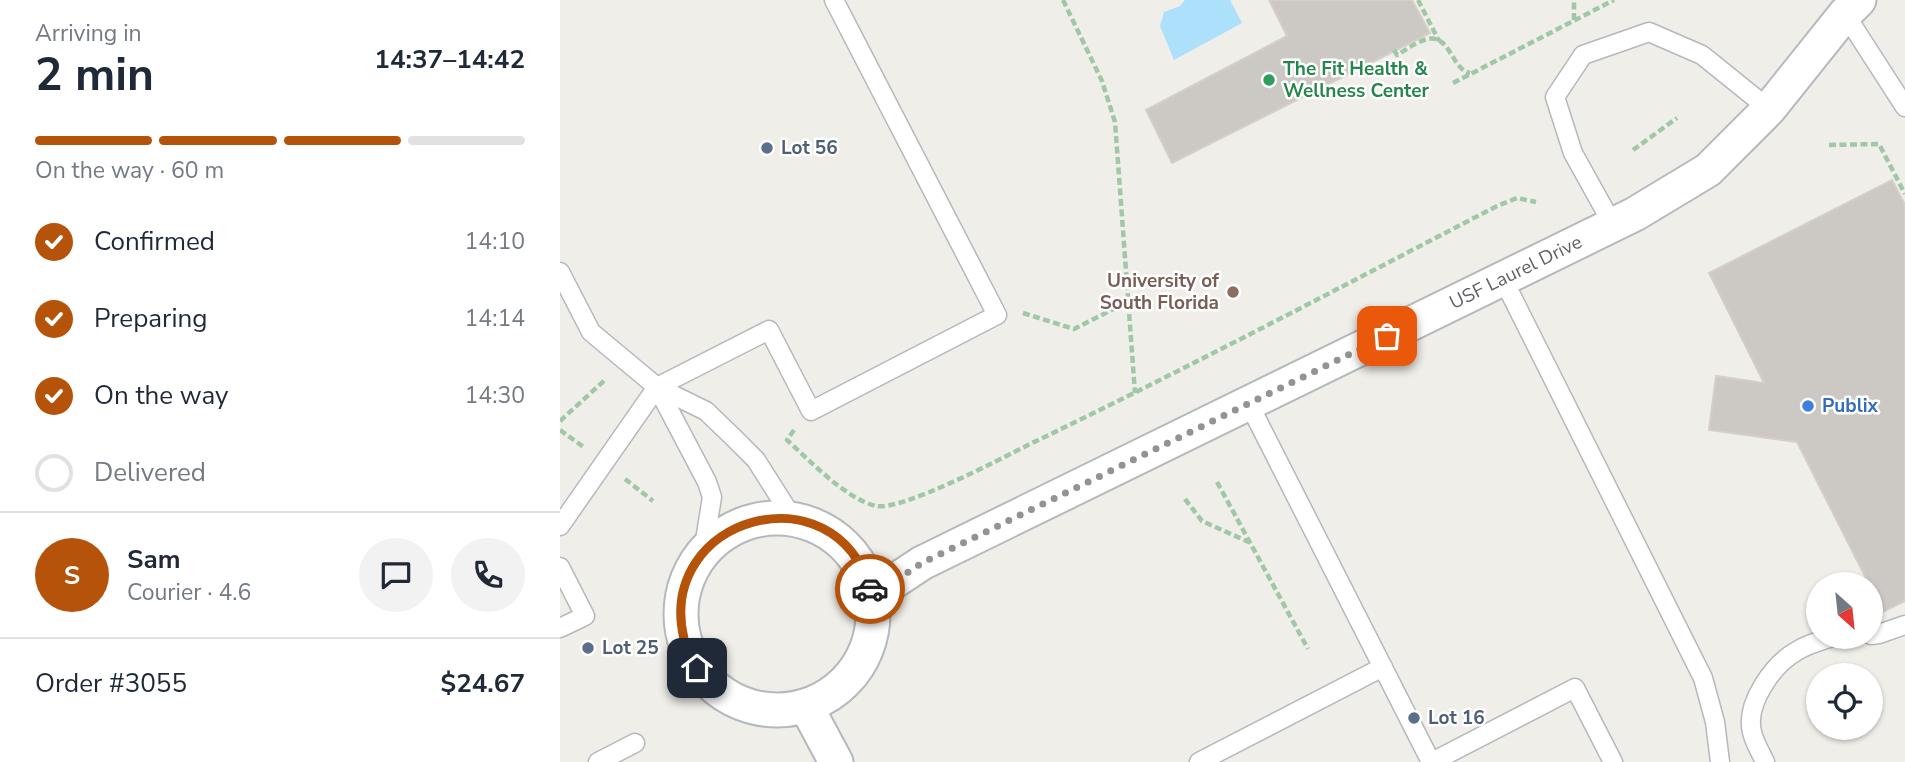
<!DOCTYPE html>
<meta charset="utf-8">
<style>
:root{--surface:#fff;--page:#f2f2f3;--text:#1f2937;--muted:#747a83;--line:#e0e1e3;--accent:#b45309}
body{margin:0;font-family:"Nunito Sans",sans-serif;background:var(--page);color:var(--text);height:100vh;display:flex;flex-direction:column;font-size:26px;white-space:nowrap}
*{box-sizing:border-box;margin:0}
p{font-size:23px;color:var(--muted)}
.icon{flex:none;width:38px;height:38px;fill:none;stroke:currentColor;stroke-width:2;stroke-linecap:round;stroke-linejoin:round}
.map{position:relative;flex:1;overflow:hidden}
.sheet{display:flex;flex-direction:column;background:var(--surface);width:560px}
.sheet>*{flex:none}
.needle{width:46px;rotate:153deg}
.buttons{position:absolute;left:1246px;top:572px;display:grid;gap:14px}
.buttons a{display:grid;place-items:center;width:77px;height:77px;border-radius:50%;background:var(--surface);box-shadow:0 2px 5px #0004;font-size:35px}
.pin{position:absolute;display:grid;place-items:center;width:60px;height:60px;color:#fff;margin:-30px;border-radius:14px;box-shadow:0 4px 10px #0006}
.courier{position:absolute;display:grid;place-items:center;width:70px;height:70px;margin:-35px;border:5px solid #b45309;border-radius:50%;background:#fff;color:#222;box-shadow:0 2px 9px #0007}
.overview em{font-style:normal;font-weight:700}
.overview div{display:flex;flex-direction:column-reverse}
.overview{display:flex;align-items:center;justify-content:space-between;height:119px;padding:0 35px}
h1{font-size:46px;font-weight:700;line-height:52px}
.bar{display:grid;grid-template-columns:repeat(4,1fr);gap:10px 7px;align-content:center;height:84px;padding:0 35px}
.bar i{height:9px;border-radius:5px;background:var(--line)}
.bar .selected{background:var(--accent)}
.bar p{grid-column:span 4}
.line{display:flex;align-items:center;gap:18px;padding:0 35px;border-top:2px solid var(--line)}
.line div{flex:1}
.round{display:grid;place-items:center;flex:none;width:74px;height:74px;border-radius:37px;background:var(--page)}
ol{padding:0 35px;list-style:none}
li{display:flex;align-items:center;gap:21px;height:77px}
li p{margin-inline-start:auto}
li .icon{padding:7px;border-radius:50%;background:var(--accent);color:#fff;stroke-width:4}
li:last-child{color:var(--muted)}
li i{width:38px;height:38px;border:4px solid var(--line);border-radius:50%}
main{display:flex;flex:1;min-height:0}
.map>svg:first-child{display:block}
.water{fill:#ade0fb}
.building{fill:#ccc9c4;stroke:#d5cfc6;stroke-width:2}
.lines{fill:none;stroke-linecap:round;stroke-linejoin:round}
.service-casing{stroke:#b5b8bc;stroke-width:21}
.minor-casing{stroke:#b5b8bc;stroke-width:37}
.path{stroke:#a0c8a8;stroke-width:4.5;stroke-dasharray:7 3.5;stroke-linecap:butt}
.service{stroke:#fff;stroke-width:18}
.minor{stroke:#fff;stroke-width:33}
.done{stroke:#929494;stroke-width:7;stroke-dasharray:0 12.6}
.route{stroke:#b45309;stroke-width:9}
.leisure-dot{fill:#2e9e5b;stroke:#fff;stroke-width:2.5}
.service-dot{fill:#5c6f8a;stroke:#fff;stroke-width:2.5}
.education-dot{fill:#8d6e63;stroke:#fff;stroke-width:2.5}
.shop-dot{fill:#3f7fe0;stroke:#fff;stroke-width:2.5}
.labels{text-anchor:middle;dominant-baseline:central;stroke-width:5;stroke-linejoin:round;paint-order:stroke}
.leisure-label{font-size:19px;font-weight:bold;fill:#27864d;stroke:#fff;text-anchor:start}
.service-label{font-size:19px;font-weight:bold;fill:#4e5e75;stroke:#fff;text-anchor:start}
.street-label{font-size:19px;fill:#5f6367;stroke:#fff}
.education-label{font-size:19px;font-weight:bold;fill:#785e54;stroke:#fff;text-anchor:end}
.shop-label{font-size:19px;font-weight:bold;fill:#366cbe;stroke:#fff;text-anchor:start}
</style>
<main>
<section class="sheet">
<div class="overview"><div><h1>2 min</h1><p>Arriving in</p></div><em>14:37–14:42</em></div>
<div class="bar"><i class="selected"></i><i class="selected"></i><i class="selected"></i><i></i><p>On the way · 60 m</p></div>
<ol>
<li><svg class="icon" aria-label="check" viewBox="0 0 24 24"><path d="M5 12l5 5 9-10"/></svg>Confirmed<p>14:10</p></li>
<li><svg class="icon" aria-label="check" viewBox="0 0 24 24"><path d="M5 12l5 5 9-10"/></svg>Preparing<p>14:14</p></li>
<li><svg class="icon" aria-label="check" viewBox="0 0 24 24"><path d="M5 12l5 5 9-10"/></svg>On the way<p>14:30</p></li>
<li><i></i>Delivered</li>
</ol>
<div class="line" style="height:126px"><b class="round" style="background:var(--accent);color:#fff">S</b><div><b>Sam</b><p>Courier · 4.6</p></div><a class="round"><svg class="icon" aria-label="chat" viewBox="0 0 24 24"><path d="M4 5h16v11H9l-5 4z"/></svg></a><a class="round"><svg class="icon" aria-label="phone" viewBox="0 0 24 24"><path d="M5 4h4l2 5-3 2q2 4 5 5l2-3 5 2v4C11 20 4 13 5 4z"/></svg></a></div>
<div class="line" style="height:91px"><div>Order #3055</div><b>$24.67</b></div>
</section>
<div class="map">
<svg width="1345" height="762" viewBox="0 0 1345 762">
<rect width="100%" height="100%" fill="#f0eee8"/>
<path class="water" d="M625 0H670L682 23 614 60 600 26 604 12 620 6Z"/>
<path class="building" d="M709 0H852L870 33 612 163 586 110 727 36Z
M1332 180 1345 205V601L1323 612 1237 442 1149 430 1156 376 1204 383 1149 273Z"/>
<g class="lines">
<g class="service-casing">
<path id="service" d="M1285 14 1345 107
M1053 225 1013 153 995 97 1023 55 1089 32 1142 55 1209 109
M0 272 31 332 97 387 146 411 173 437 196 460 234 520
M943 279 1143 678 1155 722 1160 762
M97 387 147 482 152 497 143 553
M689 404 871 762
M0 526 97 387 209 330 251 411 437 315 274 0
M0 567 25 616 0 628
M1311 635 1319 634 1345 625
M38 762 75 743
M639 762 823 667
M872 762 1015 688 1053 762
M1205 762C1201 753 1194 742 1192 732 1185 704 1213 664 1237 651 1247 644 1261 641 1272 637"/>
</g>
<g class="minor-casing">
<g id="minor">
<circle cx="217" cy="614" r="96"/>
<path id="s1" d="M312 596 362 563 1075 214 1148 170 1209 109 1285 14 1299 0"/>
<path d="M246 706 276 762"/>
</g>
</g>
<path class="path" d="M503 0 542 81 555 122 575 393
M858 0 879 41
M1014 20V0
M834 50 837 55C846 50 857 41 868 39 890 34 892 70 910 73
M893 83 1054 0
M1269 145 1319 144 1345 194
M1073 150 1117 118
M463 313 514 329 569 301
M0 421 46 379
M0 430 25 448
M234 430 227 440C249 460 286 499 316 506 342 511 440 459 468 445 626 369 781 287 937 206L957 198 976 202
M65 479 93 501
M657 482 748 649
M625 499 642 521 691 543"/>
<use href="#service" class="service"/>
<use href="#minor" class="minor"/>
</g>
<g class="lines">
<path class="done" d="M310 589 312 596 362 563 827 336"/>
<path class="route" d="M137 668C133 659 126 648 124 639 95 516 275 467 310 589"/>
</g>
<circle class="leisure-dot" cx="709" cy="80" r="7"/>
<g class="service-dot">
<circle cx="207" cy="148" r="7"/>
<circle cx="28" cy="648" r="7"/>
<circle cx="854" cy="718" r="7"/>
</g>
<circle class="education-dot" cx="673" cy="292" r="7"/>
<circle class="shop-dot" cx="1248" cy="406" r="7"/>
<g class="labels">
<g class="leisure-label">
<text x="723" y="69">The Fit Health &amp;<tspan x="723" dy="22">Wellness Center</tspan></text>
</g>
<g class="service-label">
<text x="221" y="148">Lot 56</text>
<text x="42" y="648">Lot 25</text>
<text x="868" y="718">Lot 16</text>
</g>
<g class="street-label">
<text stroke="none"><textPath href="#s1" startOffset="721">USF Laurel Drive</textPath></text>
</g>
<g class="education-label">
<text x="659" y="281">University of<tspan x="659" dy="22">South Florida</tspan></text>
</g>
<g class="shop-label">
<text x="1262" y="406">Publix</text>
</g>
</g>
</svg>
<div class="buttons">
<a><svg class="needle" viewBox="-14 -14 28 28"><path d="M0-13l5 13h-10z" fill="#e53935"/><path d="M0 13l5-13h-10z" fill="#747a83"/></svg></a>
<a><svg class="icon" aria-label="locate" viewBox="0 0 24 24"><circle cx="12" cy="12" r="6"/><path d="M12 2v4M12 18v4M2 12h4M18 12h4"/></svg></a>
</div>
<div class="pin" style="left:827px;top:336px;background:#ea580c"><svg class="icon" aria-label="bag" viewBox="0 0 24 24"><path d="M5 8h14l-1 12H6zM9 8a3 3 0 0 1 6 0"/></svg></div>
<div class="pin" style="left:137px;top:668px;background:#1f2937"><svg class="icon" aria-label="home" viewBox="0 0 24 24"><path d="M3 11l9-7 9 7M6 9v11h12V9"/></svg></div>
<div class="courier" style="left:310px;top:589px"><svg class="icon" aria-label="car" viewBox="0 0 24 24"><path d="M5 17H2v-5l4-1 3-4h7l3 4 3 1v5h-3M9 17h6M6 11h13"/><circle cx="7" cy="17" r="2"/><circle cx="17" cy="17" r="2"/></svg></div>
</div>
</main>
